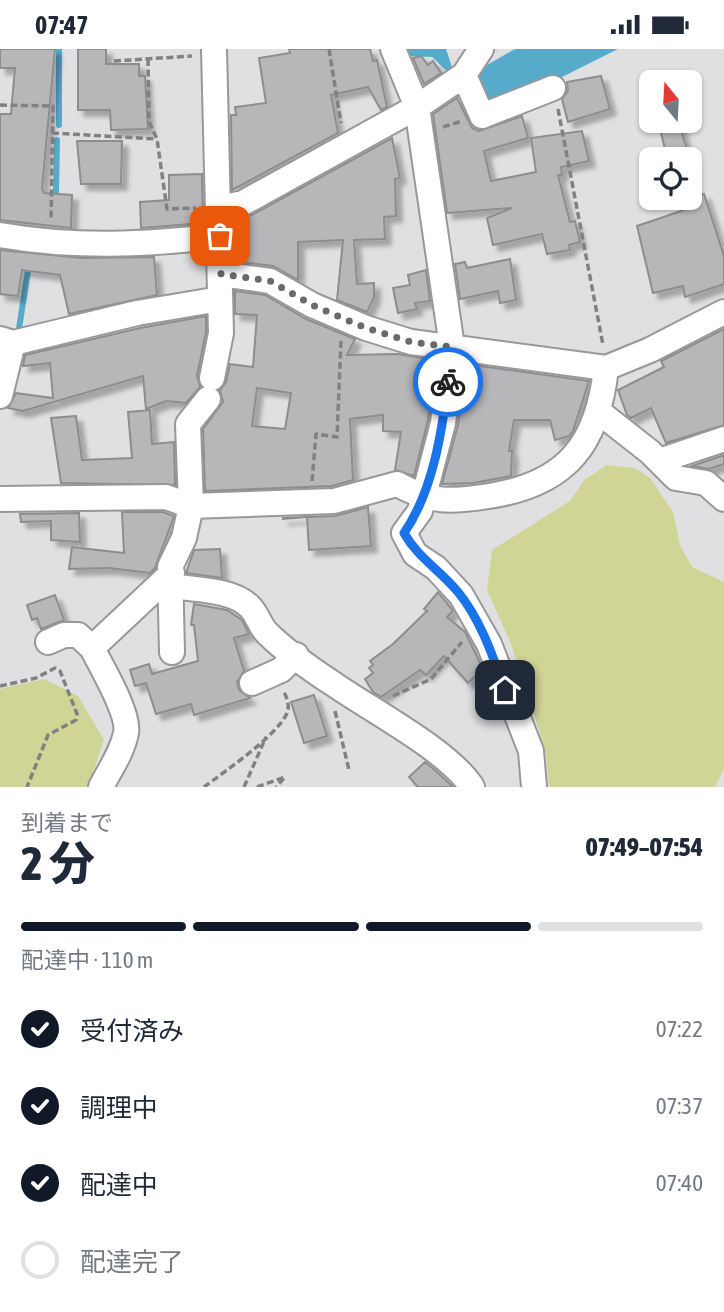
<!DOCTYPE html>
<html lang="ja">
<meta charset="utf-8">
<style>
:root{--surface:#fff;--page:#f2f2f3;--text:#1f2937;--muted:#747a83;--line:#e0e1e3;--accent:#111827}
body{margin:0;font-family:"Asap Condensed","Noto Sans JP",sans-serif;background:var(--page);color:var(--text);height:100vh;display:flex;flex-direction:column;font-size:26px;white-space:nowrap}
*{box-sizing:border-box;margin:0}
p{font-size:23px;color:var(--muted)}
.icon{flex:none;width:38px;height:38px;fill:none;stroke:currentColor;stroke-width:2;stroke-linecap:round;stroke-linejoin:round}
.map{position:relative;height:738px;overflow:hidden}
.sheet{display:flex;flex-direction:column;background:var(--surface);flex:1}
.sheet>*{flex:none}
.needle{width:46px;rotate:342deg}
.tools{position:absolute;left:639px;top:21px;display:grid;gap:14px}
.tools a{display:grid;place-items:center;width:63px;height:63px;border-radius:10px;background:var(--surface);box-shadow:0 2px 5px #0004;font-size:35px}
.pin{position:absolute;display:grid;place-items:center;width:60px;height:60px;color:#fff;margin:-30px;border-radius:14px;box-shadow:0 4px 10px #0006}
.courier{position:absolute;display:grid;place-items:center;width:70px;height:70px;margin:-35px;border:5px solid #1a73e8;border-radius:50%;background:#fff;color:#222;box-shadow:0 2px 9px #0007}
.head em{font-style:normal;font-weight:800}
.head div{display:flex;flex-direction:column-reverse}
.head{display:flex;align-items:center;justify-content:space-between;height:119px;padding:0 21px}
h1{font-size:46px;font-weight:800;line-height:52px}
.bar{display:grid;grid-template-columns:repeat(4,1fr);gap:10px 7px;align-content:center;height:84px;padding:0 21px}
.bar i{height:9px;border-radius:5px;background:var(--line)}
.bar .active{background:var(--accent)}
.bar p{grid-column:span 4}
ol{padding:0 21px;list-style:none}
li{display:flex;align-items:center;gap:21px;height:77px}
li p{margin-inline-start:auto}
li .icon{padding:7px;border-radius:50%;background:var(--accent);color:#fff;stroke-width:4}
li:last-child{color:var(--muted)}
li i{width:38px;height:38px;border:4px solid var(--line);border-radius:50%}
.status{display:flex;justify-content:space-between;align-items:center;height:49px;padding:0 35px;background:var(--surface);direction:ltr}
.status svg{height:19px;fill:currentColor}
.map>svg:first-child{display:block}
.green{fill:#d0d595}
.water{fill:#56abcb}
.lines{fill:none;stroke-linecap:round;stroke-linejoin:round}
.stream{stroke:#56abcb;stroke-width:6}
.building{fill:#b7b7ba;stroke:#8d8d8f;stroke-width:2;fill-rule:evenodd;filter:url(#shadow)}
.minor-casing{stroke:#98989a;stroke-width:28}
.path{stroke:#818182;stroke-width:3.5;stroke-dasharray:7 3.5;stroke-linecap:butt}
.minor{stroke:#fff;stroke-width:24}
.done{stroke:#6a6a6b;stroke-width:7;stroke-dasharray:0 12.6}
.route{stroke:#1a73e8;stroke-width:9}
</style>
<div class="status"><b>07:47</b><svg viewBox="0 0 49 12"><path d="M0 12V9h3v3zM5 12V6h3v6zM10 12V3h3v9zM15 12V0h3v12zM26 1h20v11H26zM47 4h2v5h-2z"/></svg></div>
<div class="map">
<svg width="724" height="738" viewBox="0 0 724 738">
<defs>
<filter id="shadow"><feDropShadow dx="6" dy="6" stdDeviation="2" flood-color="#0004"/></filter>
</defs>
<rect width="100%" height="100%" fill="#e0e0e2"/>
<path class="green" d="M607 416 635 419 650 429 673 463 680 496 692 518 724 533V719L715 738H549L546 704 534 665 511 595 487 541 492 501 570 452 584 431Z
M44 630 78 647 104 691 88 738H0V640Z"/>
<path class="water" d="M399 0H446L453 21 450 25 432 8 404 7Z
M515 0H618L542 38 485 56 473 32 487 16Z"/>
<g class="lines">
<path class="stream" d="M59 0V76
M56 143 57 91
M18 286 32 196"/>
</g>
<path class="building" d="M0 0H55L42 139 44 144 72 146 71 179 0 171V65H11L15 19H0Z
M78 0H106V15H139V27H145L148 80 111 81 110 61H78Z
M289 0H370L373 12 377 11 387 58 381 61 368 38 331 46 338 84 232 141 231 66H236L235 58 266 54 259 9 290 4Z
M421 7 428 16 433 12 441 24 424 35 413 9Z
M601 27 610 60 568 73 562 50 568 42 567 33Z
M457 49 472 79 479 82 522 67 528 89 484 102 491 132 536 123 531 89 582 82 589 112 561 118 562 126H558L570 173 575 172 580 193 569 196 570 201 547 205 542 185 493 196 487 169 512 159 447 164 433 65Z
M658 72H678L690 110 667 108Z
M392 89 400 129 395 130 396 167 384 168 385 190 354 191 357 235 374 234V248L367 263 337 251 343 191 298 193V231L273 217 234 212 233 171 250 167Z
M77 92H122L121 135H81Z
M202 125 203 174 141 179 140 153 169 151V126Z
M704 145 724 207V235L685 248 683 237 653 244 637 177 684 161 681 149Z
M0 201 82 209 154 208 157 246 69 265 60 226 22 221 18 247 0 245Z
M510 210 516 251 500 254 498 242 460 250 455 215 465 213 467 219Z
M426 221 430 252 415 254 417 260 398 264 393 239 410 236 408 226Z
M235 242 265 246 306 270 355 290 347 306 398 305 435 311 428 371 414 427 395 421 401 383 383 382V366L350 370 353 431 332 437 205 442 203 380 223 353 220 341 226 333 230 315 253 318 257 266 235 265ZM257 339 291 344 285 380 252 377Z
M206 267V283L197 327 200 338 186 354 166 352 146 360 143 327 23 362 8 359 16 344 53 349 50 314 23 317 25 306 140 279Z
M724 280V376L666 394 651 359 631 369 627 366 618 341 664 318 661 312Z
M465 315 589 332 573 382 569 387 555 391 550 371H514L509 402H512L511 427 473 434 442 435 458 376Z
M150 361 152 395 174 393 175 436 61 434 51 369 76 367 82 411 132 409 128 363Z
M724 406V415L709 420 692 417Z
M368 458 371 497 309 501 307 468 283 470V469L335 467Z
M122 463H163L174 467 155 519 150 524 109 519 69 520 72 498 124 504Z
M79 464 80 493 51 491V472L21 473 20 465Z
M220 500 222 529 186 524 194 501Z
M438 543 453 562 447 568 465 583 483 620 468 634 444 607 426 626 420 621 381 648 373 643 365 630 373 624 369 619 373 616 370 612 393 595 427 562 424 560Z
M55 546 64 571 41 580 37 569 32 571 27 556Z
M194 555 227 561 242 571 249 585 234 589 244 622 237 633 239 641 250 649 194 666 191 655 156 665 146 634 135 637 130 621 149 615 152 625 198 612 194 576H191Z
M314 646 327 687 304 694 291 653Z
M425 713 436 722 453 738H418L409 728Z"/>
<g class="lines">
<g class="minor-casing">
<path id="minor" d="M393 0 417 58 452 298 443 374 420 462 404 484 415 505 436 519 461 546 489 595 531 702 534 738
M464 26 482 67 553 39
M219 159 243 154 417 58 464 26 481 0
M0 186C75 199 145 196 220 187
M221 225 270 232 312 256 366 279 411 293 606 319 650 301 724 263
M0 290 13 294 137 264 220 250
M212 329 221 284 214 0
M0 347 13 294
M599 363 650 403 676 429 706 434 724 450
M659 412 724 390
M0 450 166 448 191 457 334 452 397 435C432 454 450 453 489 447 567 435 598 395 606 319
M172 537C195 541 231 540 249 557 257 564 259 576 267 584 286 603 312 621 335 636 371 661 449 702 472 738
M48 593 64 586H78L92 599
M172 603 170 518 184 489 191 457 188 375 208 350
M252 634 281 621 296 606
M101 738C110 720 122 704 126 684 130 665 101 617 92 599L172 524"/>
</g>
<path class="path" d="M329 0 341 74
M148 10 149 73 157 90 167 160 196 159
M114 12 192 7
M0 56 53 57 51 171
M558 60 603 296
M443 78 462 72
M52 84 157 90
M312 432 316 385 337 388 341 292
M0 637 36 629 55 619 60 622 77 665 76 671 48 686 27 738
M393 647 431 630 462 593
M335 662 349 721
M204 738C224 723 278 686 287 664 290 657 287 649 284 643
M244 738 266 688
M257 738 285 728 276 738"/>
<use href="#minor" class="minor"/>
</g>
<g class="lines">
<path class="done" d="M220 187 221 225 270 232 312 256 366 279 411 293 452 298 448 333"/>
<path class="route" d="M448 333C442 383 433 442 404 484 418 509 440 521 458 543 481 571 493 608 505 641"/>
</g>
</svg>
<div class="tools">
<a><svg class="needle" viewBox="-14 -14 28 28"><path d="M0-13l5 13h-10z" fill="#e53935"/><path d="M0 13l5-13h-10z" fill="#747a83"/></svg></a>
<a><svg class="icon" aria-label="locate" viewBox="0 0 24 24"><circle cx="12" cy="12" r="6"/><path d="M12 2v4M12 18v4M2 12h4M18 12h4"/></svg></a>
</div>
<div class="pin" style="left:220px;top:187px;background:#ea580c"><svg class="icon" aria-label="bag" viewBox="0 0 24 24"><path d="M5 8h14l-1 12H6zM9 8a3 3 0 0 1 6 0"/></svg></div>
<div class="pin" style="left:505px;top:641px;background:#1f2937"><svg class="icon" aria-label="home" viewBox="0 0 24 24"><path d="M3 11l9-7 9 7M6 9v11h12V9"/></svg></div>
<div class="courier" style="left:448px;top:333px"><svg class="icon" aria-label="bike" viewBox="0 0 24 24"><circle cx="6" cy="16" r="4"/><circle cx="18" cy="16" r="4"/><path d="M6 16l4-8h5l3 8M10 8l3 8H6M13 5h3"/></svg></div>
</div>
<section class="sheet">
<div class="head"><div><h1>2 分</h1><p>到着まで</p></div><em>07:49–07:54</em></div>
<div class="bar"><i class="active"></i><i class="active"></i><i class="active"></i><i></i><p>配達中 · 110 m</p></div>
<ol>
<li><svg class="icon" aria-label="check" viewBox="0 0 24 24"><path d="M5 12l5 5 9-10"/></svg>受付済み<p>07:22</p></li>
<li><svg class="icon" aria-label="check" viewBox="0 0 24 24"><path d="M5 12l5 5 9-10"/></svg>調理中<p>07:37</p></li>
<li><svg class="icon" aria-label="check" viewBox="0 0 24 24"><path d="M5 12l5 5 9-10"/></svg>配達中<p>07:40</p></li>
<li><i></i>配達完了</li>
</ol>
</section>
